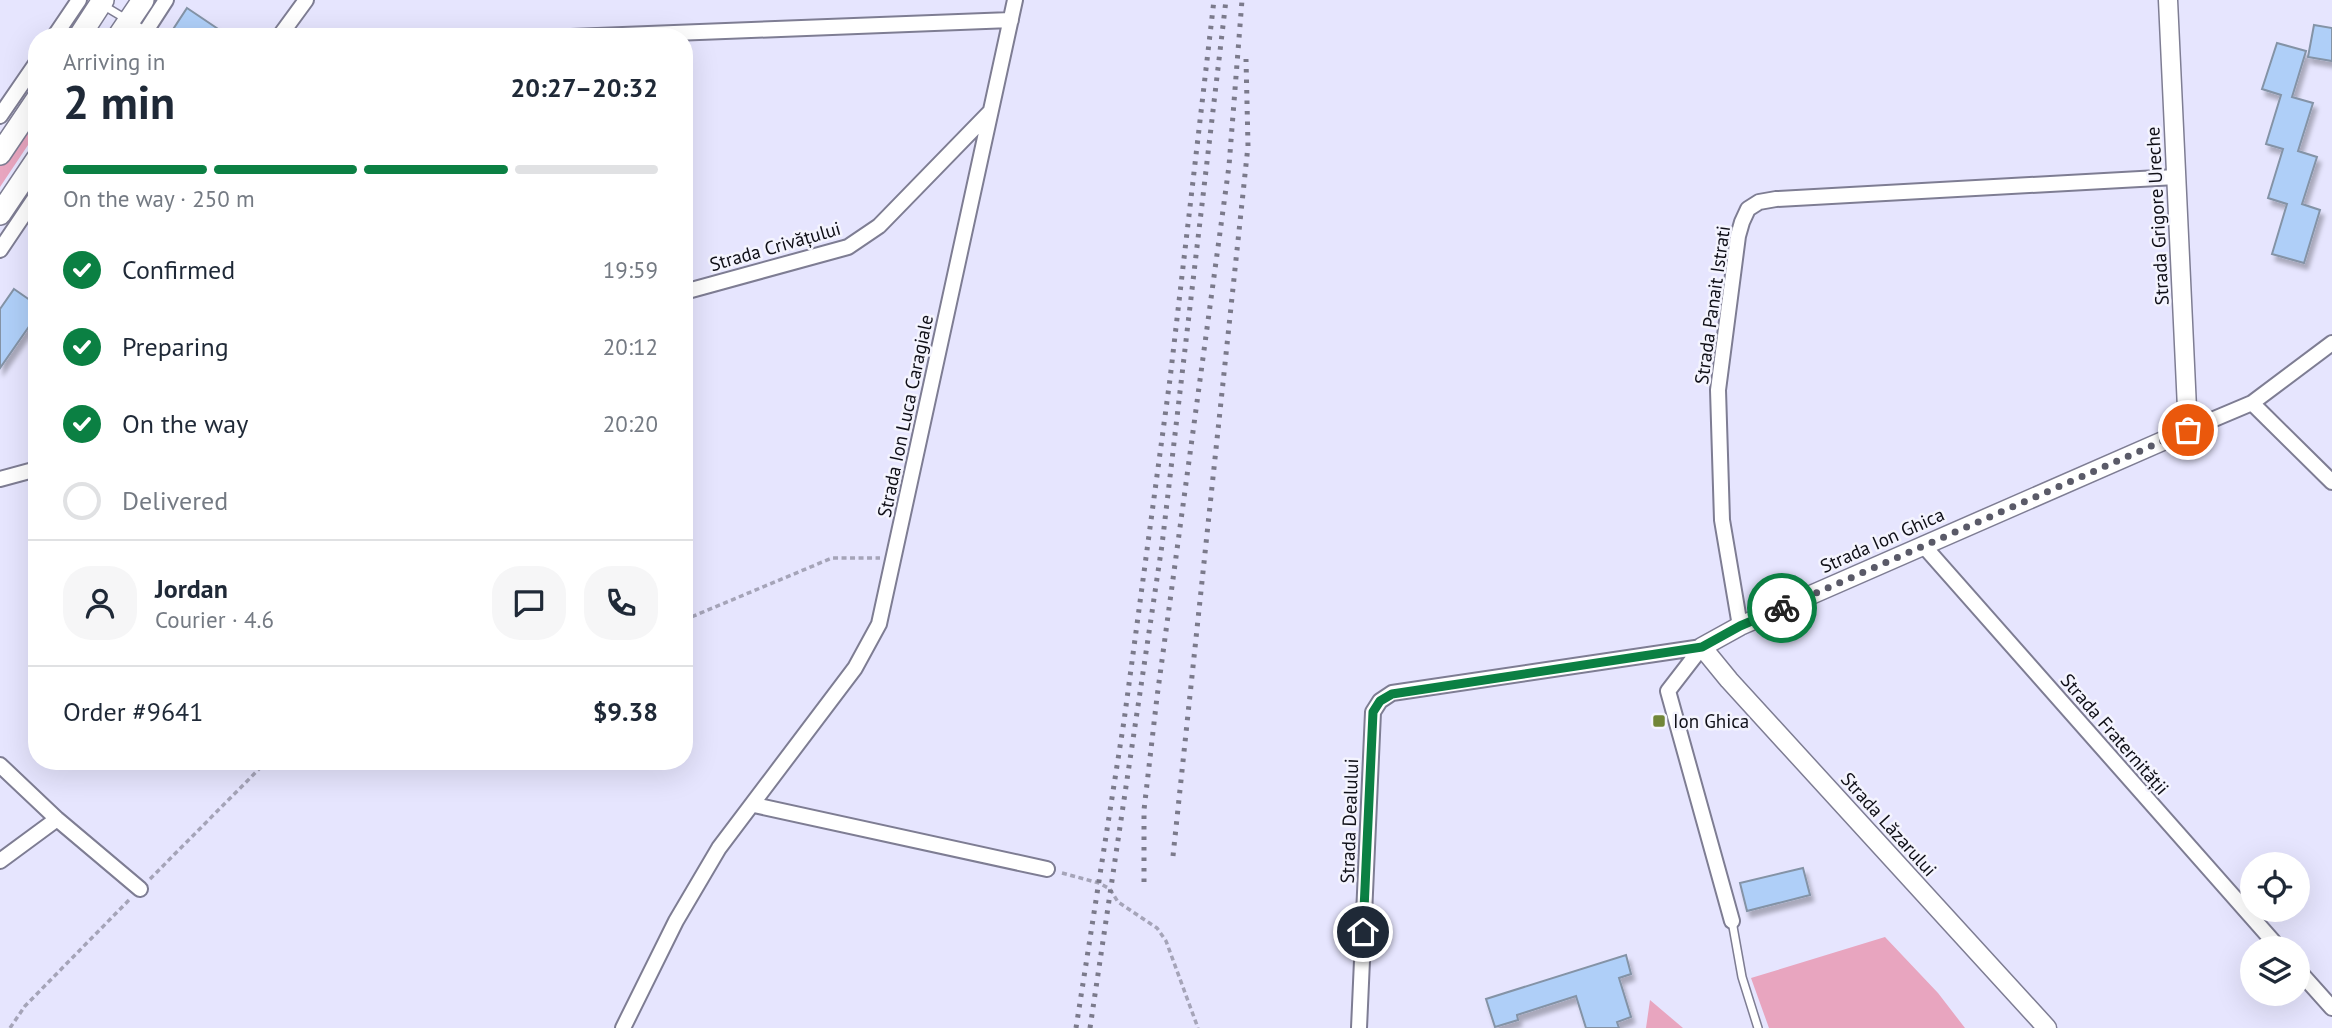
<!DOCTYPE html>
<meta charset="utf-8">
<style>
:root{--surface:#fff;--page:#f6f6f7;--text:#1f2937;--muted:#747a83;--line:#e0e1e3;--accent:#0b8043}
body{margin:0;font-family:"PT Sans",sans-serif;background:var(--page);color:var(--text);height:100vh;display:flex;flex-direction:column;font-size:26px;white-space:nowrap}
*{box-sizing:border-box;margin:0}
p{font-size:23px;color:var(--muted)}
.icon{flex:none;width:38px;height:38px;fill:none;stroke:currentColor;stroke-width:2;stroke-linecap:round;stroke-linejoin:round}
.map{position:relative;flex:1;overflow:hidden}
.drawer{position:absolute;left:28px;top:28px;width:665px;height:742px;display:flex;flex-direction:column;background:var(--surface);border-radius:28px;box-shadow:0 7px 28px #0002}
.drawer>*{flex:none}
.buttons{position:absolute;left:2240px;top:852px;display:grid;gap:14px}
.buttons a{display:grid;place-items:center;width:70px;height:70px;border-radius:50%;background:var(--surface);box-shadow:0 7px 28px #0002;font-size:35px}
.pin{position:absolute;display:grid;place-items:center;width:60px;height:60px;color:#fff;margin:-30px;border:4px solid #fff;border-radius:50%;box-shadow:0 2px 7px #0007}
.courier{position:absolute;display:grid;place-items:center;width:70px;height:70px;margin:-35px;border:5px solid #0b8043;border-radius:50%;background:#fff;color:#222;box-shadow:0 2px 9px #0007}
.summary em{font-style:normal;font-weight:700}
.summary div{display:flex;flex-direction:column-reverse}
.summary{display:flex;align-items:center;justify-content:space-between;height:119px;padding:0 35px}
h1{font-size:46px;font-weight:700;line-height:52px}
.bar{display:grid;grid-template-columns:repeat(4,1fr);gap:10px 7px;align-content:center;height:84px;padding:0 35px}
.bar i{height:9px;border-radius:5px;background:var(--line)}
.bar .current{background:var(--accent)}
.bar p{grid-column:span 4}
.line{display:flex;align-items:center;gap:18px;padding:0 35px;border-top:2px solid var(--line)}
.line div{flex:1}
.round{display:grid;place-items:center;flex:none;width:74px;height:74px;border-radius:28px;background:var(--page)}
ol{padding:0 35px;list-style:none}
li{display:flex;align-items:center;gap:21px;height:77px}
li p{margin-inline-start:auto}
li .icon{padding:7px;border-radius:50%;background:var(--accent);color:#fff;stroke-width:4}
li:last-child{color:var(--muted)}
li i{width:38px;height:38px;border:4px solid var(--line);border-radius:50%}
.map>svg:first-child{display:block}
.green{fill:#e8a5bf}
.building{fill:#afcff8;stroke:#8493a6;stroke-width:2;filter:url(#shadow)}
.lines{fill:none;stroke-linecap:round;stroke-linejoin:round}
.service-casing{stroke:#7e7d93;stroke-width:10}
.minor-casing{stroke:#7e7d93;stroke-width:18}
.tertiary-casing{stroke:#7e7d93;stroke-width:21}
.primary-casing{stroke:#7e7d93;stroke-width:24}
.path{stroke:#a5a4b8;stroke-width:3.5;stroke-dasharray:5 3.5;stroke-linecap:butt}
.service{stroke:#fff;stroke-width:7}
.minor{stroke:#fff;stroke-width:14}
.tertiary{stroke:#fff;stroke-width:18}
.primary{stroke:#fff;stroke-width:21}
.rail{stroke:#7b7a8b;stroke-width:5;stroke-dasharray:3.5 7;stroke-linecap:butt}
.done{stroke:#5a5a68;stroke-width:7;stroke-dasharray:0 12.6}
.route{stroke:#0b8043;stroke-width:9}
.poi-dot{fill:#718637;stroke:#f4f4fe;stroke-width:2.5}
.labels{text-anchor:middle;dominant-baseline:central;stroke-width:5;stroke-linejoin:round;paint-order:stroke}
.street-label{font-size:19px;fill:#0f0f17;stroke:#f4f4fe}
.poi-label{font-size:19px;fill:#0f0f17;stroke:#f4f4fe;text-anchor:start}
</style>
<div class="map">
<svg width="2332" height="1028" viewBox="0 0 2332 1028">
<defs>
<filter id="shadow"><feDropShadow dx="3.5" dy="6" stdDeviation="2" flood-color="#0004"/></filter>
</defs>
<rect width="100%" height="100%" fill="#e6e5fe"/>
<path class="green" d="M37 107V128L28 145 0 187V164Z
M1885 937 1938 993 1965 1028H1769L1751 978Z
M1650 1000 1683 1028H1646Z"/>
<path class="building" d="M187 8 230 37H168Z
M2314 25 2332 28V61L2308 57Z
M2277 43 2306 51 2292 97 2313 103 2298 151 2317 157 2302 204 2320 210 2304 263 2272 254 2287 204 2268 198 2283 149 2266 144 2281 95 2262 89Z
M14 289 37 305V315L0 368V309Z
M1803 868 1810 895 1747 911 1740 883Z
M1626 955 1631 974 1619 978 1631 1017 1617 1022 1619 1028H1586L1576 996 1517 1015 1518 1020 1495 1027 1486 999Z"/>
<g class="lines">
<g class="service-casing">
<path id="service" d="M101 4 146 31
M1732 921 1742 977 1758 1028"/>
</g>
<g class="minor-casing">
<path id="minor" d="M54 37 79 0
M142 37 166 0
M279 37 306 0
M571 37 1011 20
M0 116 37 62
M0 250 37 195
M684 292 848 247 879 226 990 112
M2252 403 2332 482
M2188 430 2252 403 2332 343
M0 479 37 469
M1923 545 2279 948
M1740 626 1722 520 1718 390 1738 236 1742 222 1748 209 1759 202 1776 199 2176 177
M1702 647 1668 691 1732 921
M0 765 57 819 140 889
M754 805 1047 869
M0 861 57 819
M2298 970 2332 1008
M623 1028 676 921 719 848 855 668 879 624 1015 0
M1359 1028 1373 712 1380 701 1392 693 1702 647"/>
</g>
<g class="tertiary-casing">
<path id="tertiary" d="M2047 1028 1729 680 1702 647 1740 626 2188 430 2168 0"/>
</g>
<g class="primary-casing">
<path id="primary" d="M79 37 103 0
M118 37 143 0
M0 154 37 99
M0 214 37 159"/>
</g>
<path class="path" d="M684 620 832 558H880
M1062 873 1099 883 1110 889 1118 902 1157 928 1166 941 1198 1028
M150 879 267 761
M10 1028 25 1006 130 899"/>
<use href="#service" class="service"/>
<use href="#minor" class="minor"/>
<use href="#tertiary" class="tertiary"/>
<use href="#primary" class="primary"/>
<path class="rail" d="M1173 856 1248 146 1246 59
M1144 882V810L1157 697 1229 166 1242 0
M1076 1028 1124 721 1170 379 1214 0
M1090 1028 1162 545 1226 0"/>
</g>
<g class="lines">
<path class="done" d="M1782 608 2188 430"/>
<path class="route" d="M1363 932 1373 712 1380 701 1392 694 1702 647 1740 626 1782 608"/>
</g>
<rect class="poi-dot" x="1652" y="714" width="14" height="14" rx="3.5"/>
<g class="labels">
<g class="street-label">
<text transform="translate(2157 216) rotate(-93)">Strada Grigore Ureche</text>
<text transform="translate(775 246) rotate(-16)">Strada Crivățului</text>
<text transform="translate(1712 305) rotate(-82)">Strada Panait Istrati</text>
<text transform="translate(905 416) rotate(-78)">Strada Ion Luca Caragiale</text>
<text transform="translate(1882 540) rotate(-24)">Strada Ion Ghica</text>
<text transform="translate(2115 734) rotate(49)">Strada Fraternității</text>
<text transform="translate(1349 821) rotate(-88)">Strada Dealului</text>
<text transform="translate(1889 824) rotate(48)">Strada Lăzarului</text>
</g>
<g class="poi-label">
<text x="1673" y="721">Ion Ghica</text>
</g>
</g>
</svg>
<div class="buttons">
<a><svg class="icon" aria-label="locate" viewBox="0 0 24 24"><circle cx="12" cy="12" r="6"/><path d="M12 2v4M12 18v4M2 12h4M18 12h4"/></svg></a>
<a><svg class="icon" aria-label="layers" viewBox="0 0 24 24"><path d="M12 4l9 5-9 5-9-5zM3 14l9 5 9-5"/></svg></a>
</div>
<div class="pin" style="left:2188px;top:430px;background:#ea580c"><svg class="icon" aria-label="bag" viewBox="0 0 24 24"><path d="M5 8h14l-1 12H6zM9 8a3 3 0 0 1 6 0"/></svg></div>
<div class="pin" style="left:1363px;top:932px;background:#1f2937"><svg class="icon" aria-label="home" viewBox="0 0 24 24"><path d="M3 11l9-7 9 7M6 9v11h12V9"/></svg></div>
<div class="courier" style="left:1782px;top:608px"><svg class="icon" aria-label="bike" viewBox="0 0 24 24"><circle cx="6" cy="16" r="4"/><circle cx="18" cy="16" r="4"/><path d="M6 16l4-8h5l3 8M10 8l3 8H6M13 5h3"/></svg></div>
<section class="drawer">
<div class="summary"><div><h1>2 min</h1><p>Arriving in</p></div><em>20:27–20:32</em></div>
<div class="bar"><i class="current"></i><i class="current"></i><i class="current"></i><i></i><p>On the way · 250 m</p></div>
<ol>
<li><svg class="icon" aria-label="check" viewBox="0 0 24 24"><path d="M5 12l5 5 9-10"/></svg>Confirmed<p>19:59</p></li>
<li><svg class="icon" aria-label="check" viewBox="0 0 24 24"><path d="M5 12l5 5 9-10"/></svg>Preparing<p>20:12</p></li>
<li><svg class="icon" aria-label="check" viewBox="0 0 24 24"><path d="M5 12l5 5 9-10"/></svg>On the way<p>20:20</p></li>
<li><i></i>Delivered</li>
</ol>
<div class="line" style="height:126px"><a class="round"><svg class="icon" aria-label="person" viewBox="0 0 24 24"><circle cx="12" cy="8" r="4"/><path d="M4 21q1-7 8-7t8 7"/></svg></a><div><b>Jordan</b><p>Courier · 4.6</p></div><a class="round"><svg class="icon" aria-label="chat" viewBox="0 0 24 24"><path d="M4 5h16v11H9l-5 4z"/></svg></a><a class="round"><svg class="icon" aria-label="phone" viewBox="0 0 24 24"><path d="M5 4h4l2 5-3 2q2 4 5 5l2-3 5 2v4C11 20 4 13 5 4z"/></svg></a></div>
<div class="line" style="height:91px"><div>Order #9641</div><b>$9.38</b></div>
</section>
</div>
